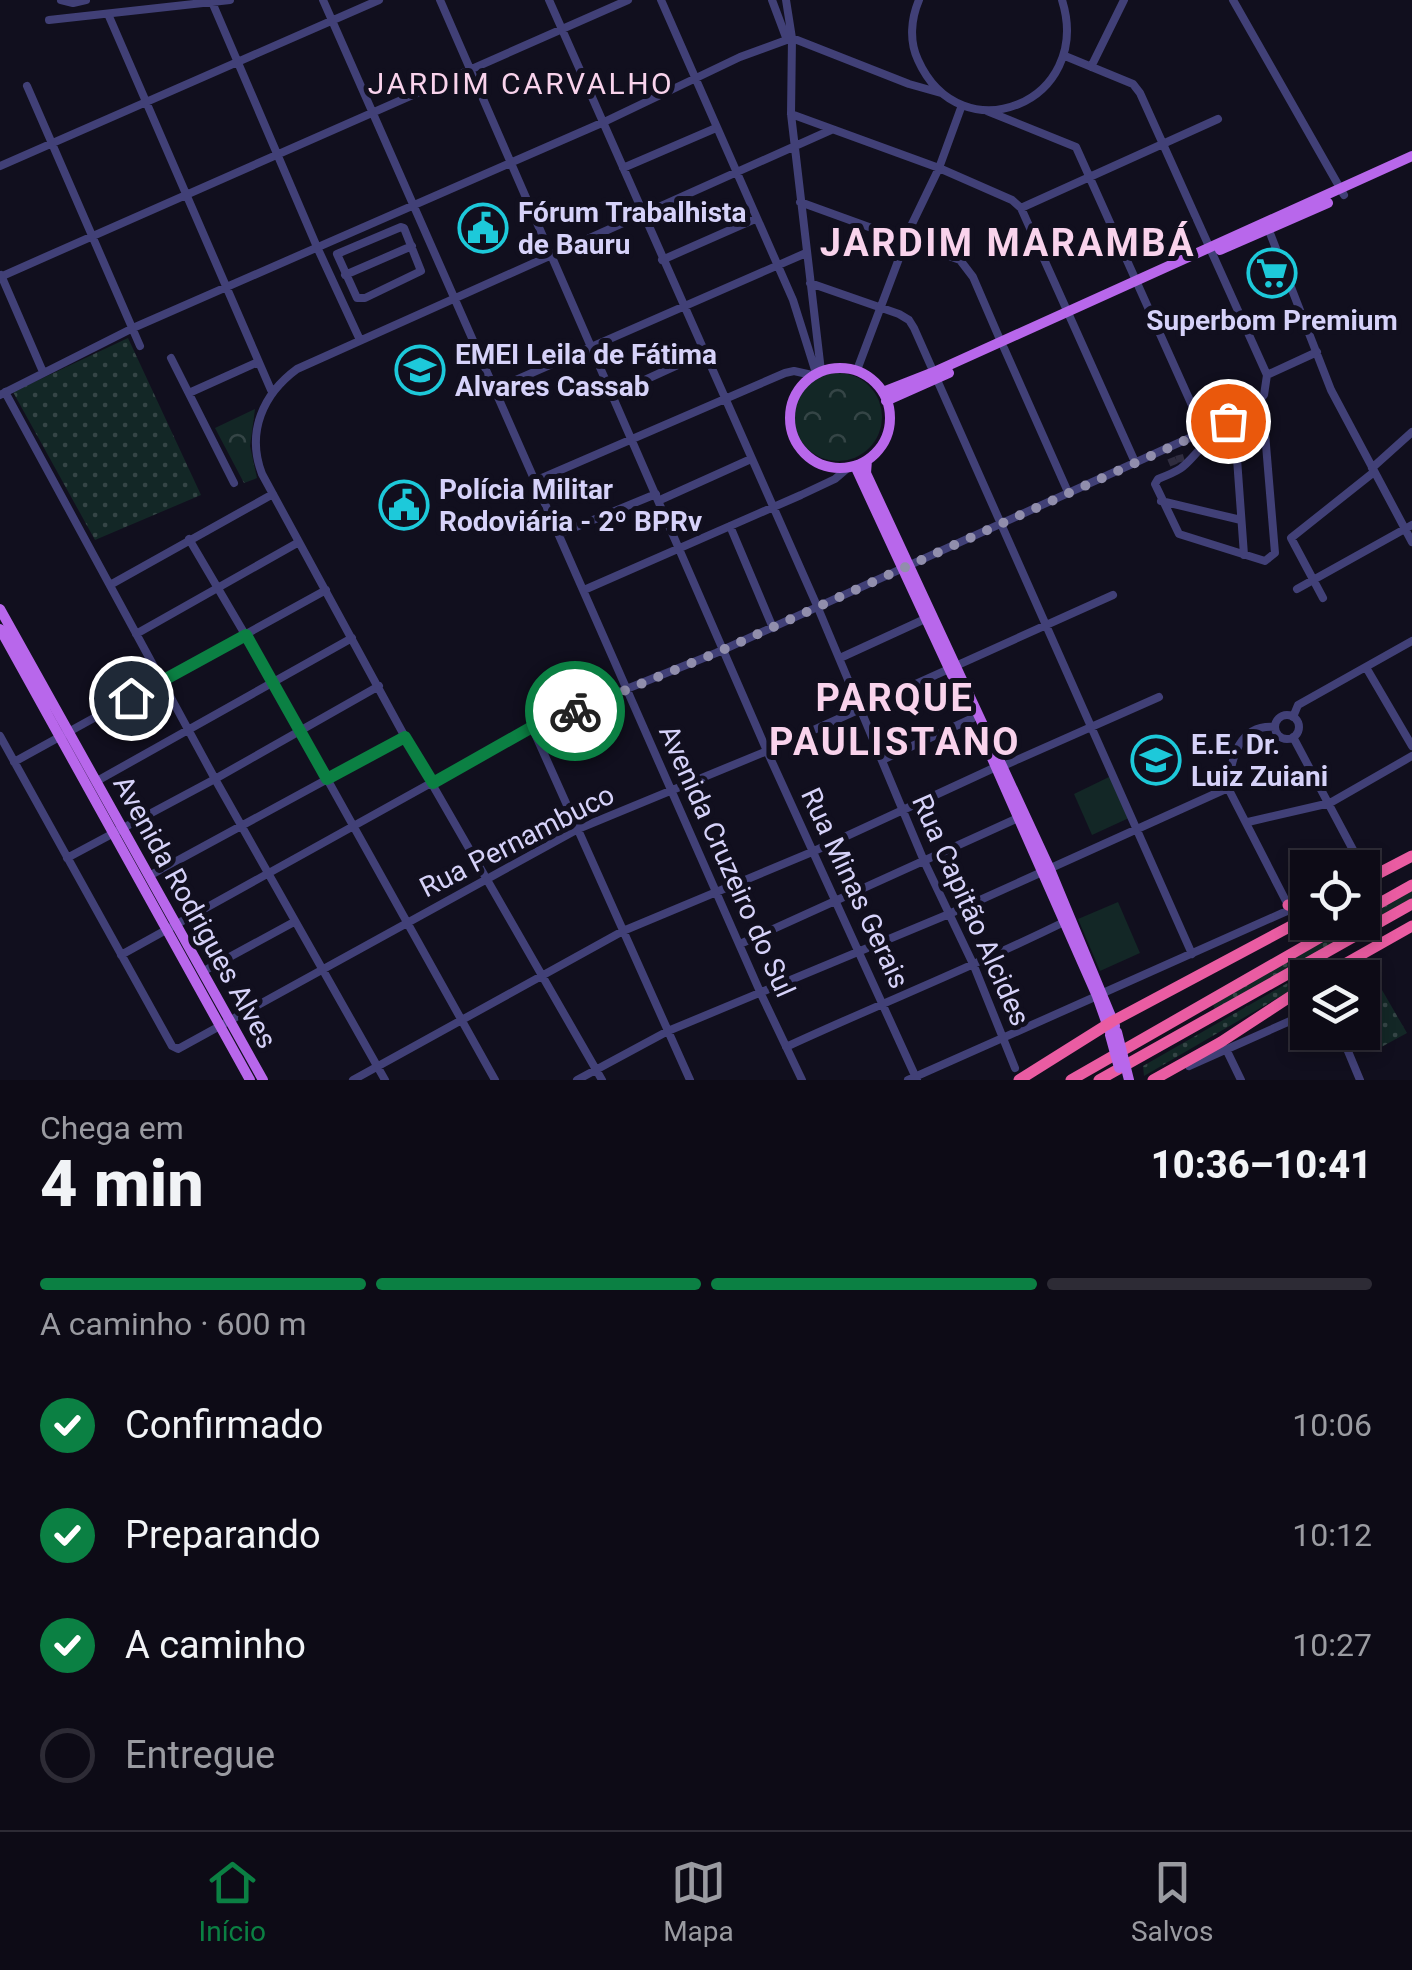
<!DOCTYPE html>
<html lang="pt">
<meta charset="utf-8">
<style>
:root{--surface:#0d0b16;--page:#16141f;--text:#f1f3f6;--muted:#9a9ba1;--line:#2d2b35;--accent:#0b8043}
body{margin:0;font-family:Roboto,sans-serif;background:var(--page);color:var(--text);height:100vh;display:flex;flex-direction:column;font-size:38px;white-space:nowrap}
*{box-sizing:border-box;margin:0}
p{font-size:32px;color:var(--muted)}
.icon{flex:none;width:55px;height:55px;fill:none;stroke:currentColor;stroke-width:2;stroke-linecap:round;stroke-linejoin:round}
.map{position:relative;height:1080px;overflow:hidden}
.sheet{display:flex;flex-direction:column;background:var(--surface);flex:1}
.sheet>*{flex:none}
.fabs{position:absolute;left:1290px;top:850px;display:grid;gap:20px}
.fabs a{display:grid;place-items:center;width:90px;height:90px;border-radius:0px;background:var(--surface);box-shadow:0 5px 15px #0003,0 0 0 2px var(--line);font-size:50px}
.pin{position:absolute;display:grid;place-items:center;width:85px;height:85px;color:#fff;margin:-42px;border:5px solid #fff;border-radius:50%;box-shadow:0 2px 10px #0007}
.courier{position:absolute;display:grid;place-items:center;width:100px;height:100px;margin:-50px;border:8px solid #0b8043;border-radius:50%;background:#fff;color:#222;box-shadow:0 2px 12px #0007}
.overview em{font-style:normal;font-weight:800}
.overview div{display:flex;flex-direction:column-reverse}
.overview{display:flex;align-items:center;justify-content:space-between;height:170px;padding:0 40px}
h1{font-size:65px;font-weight:800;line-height:75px}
.bar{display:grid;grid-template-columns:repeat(4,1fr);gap:15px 10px;align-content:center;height:120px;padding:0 40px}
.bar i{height:12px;border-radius:8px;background:var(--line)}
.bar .selected{background:var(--accent)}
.bar p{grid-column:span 4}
ol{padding:0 40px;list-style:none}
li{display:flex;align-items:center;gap:30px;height:110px}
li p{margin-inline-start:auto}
li .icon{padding:10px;border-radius:50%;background:var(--accent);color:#fff;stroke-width:4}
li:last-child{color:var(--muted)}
li i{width:55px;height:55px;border:5px solid var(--line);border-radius:50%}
.tabs{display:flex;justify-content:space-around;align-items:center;height:140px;border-top:2px solid var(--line);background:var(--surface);font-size:28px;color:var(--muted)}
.tabs a{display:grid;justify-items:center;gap:5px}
.tabs .selected{color:var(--accent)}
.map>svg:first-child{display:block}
.grass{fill:url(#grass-dots)}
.forest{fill:url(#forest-crowns)}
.pitch{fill:#132726}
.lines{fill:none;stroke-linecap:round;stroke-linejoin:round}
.minor-tunnel{stroke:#2f2c3f;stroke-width:8;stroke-dasharray:8 4;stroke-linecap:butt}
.minor{stroke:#414077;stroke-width:8}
.major{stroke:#b867eb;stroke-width:10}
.highway{stroke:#ea5ca2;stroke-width:11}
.major-bridge{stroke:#b867eb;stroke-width:10}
.done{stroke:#918eac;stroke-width:10;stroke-dasharray:0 18}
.route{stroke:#0b8043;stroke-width:12}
.labels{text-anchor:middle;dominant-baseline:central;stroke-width:10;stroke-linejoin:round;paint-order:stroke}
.poi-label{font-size:28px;font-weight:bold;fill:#d6d2f9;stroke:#110f1e;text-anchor:start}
.street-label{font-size:28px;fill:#d6d2f9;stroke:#110f1e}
.neighbourhood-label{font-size:30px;letter-spacing:2.5px;fill:#f9d3ec;stroke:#110f1e}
.district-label{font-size:38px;font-weight:bold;letter-spacing:2.5px;fill:#f9d3ec;stroke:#110f1e}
</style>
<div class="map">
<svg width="1412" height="1080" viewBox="0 0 1412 1080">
<defs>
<pattern id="grass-dots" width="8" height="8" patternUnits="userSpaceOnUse" patternTransform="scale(2.5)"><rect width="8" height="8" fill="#132726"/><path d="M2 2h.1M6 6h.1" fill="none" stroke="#354546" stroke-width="1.8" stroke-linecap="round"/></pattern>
<pattern id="forest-crowns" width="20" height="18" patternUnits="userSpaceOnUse" patternTransform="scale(2.5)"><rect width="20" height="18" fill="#132726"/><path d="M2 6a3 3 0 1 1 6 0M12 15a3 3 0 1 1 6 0" fill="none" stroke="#354546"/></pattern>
</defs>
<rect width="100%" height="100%" fill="#110f1e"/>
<path class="grass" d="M128 338 201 495 95 540 13 392Z
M1412 889V899L1215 1011 1212 1001 1352 923 1362 922 1363 917Z
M1298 977 1301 981 1298 986 1144 1076 1143 1066Z
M1375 978 1407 1033 1374 1051 1363 1032 1362 982Z"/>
<path class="forest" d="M794 417a44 44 0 1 1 88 0a44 44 0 1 1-88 0Z
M255 409 250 446 257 478 244 483 215 428Z"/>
<path class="pitch" d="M1111 776 1129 818 1092 835 1074 794Z
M1118 902 1140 953 1100 971 1078 919Z"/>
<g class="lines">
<path class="minor-tunnel" d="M1179 455 1181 462
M1171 458 1174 465"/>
<path class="minor" d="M61 0 73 3 86 0
M323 0 761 994 802 1080
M440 0 767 751 917 1080
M549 0 818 608 924 861 974 966 1015 1068
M661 0 793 300 816 373
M772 0 787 40
M786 0 792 38 791 114 821 371
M919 0C911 19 909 41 918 60 961 156 1094 102 1062 0
M1233 0 1344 195
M212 2 317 247 360 340
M108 14 271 390
M49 20 230 0
M1065 56 1133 84 1140 93 1267 375
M1091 67 1124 0
M27 86 140 346
M987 111 1076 147 1204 432
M791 114 939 168 1012 200 1021 208 1135 462
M0 166 379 0
M623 168 716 128
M800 202 960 260 973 277 1001 342
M1021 208 1218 119
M401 227 404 228 421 271 365 298H357L337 254Z
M1268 228 1331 390 1412 542
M662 260 755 219
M1 275 43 372
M345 275 412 246
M0 277 628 0
M810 283 899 314 909 320 914 328 1192 954
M1004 348 1068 492
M171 358 234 483
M857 370 912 224 939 168 962 105
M1267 375 1317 352
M495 389 806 253
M5 392 215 779 385 1080
M189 393 258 362
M614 394 704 353
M0 395 133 328 604 122 740 57 792 38 909 84 941 93
M1253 423 1259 424 1265 433 1275 553 1265 561 1179 534 1155 484 1158 479C1186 468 1183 467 1202 447 1214 435 1238 428 1253 423Z
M1235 431 1244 555
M1372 468 1412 432
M535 481 785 373 794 371 812 375
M660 500 751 459
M1161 501 1241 520
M730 526 773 628
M559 534 656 494
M189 539 273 682 495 1080
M110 585 273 494
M1297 589 1412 525
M584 590 801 495 835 479 849 467
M1323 598 1291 538 1374 472
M136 634 299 542
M840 658 925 619
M1367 669 1412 746
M1275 727a12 12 0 1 1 24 0a12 12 0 1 1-24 0Z
M1293 717 1298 705 1412 641
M532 727 690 1080
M0 736 172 1046 178 1049 578 829 767 751 1113 595
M1293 737 1368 878
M882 760 973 718
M14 762 326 590
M1003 766 1159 697
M97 781 352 638
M1248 822 1330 803 1412 756
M67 858 215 779 379 686
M149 876 405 737
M740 944 1018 818
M121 955 532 727 716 653 1251 410 1264 395 1267 375
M202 972 294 922
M1103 993 1287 911 1288 905 1228 788C1231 758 1239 724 1275 727
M1340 1032 1360 1080
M786 1047C879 1004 973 967 1064 922
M1226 1049 1241 1080
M1189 1066 1308 1013
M353 1080 623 931 812 852 996 767
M577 1080 668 1031 949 914 1228 788
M602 1080 405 737 262 474C246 432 263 394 297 369L831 130
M908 1080 1097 996"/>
<path class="major" d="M1220 250 1328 203
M790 418a50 50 0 1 1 100 0a50 50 0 1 1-100 0Z
M883 392 934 372 1412 156
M886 401 949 373
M867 460 866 473 1049 867 1115 1026
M855 466 964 701
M0 609 263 1080
M0 629 250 1080
M991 756 1097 996 1109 1030"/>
<path class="highway" d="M1362 882 1412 856
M1288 905 1308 909
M1362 913 1412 885
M1320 978 1412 926
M1019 1080 1113 1021 1308 917
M1071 1080 1347 922
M1099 1080 1412 904
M1153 1080 1221 1042 1308 985"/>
<path class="major-bridge" d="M1117 1032 1129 1080
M1110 1035 1119 1068"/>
</g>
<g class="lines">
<path class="done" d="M575 711 716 653 1228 421"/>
<path class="route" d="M131 698 246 635 327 779 405 737 433 783 532 727 575 711"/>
</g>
<defs>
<g id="civic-ring" transform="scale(2.5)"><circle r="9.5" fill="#110f1e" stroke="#1dc9da" stroke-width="1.5"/><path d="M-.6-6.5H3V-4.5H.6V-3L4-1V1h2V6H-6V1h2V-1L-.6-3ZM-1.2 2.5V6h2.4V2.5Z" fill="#1dc9da"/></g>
<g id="supermarket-ring" transform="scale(2.5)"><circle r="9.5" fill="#110f1e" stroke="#1dc9da" stroke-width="1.5"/><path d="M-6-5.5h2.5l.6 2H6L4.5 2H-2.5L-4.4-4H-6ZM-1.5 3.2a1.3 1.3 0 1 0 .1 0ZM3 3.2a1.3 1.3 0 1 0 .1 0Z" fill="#1dc9da"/></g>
<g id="school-ring" transform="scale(2.5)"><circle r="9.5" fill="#110f1e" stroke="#1dc9da" stroke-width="1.5"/><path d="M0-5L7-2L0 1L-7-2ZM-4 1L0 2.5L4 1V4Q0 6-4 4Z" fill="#1dc9da"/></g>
</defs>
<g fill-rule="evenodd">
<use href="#civic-ring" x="483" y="228"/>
<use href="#supermarket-ring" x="1272" y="273"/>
<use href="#school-ring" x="420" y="370"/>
<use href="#civic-ring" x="404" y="505"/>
<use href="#school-ring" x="1156" y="760"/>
</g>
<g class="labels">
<g class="poi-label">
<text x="518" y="212">Fórum Trabalhista<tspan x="518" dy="32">de Bauru</tspan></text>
<text x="1272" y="320" text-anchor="middle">Superbom Premium</text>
<text x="455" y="354">EMEI Leila de Fátima<tspan x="455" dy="32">Alvares Cassab</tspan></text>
<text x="439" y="489">Polícia Militar<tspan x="439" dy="32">Rodoviária - 2º BPRv</tspan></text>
<text x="1191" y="744">E.E. Dr.<tspan x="1191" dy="32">Luiz Zuiani</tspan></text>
</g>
<g class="street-label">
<text transform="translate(517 841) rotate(-27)">Rua Pernambuco</text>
<text transform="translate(727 861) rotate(66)">Avenida Cruzeiro do Sul</text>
<text transform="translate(855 888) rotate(65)">Rua Minas Gerais</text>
<text transform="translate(971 910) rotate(66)">Rua Capitão Alcides</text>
<text transform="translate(195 912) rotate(61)">Avenida Rodrigues Alves</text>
</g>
<g class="neighbourhood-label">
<text x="521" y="83">JARDIM CARVALHO</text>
</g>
<g class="district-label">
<text x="1008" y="243">JARDIM MARAMBÁ</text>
<text x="895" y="698">PARQUE<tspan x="895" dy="44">PAULISTANO</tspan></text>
</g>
</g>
</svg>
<div class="fabs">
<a><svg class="icon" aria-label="locate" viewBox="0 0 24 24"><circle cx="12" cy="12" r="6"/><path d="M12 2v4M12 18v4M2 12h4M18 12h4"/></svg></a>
<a><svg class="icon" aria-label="layers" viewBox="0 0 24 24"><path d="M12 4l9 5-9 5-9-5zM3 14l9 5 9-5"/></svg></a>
</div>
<div class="pin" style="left:1228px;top:421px;background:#ea580c"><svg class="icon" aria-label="bag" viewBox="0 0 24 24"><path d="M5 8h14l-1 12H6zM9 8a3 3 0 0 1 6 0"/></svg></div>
<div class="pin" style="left:131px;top:698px;background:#1f2937"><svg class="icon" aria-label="home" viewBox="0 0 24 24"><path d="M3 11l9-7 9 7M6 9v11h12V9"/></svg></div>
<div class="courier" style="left:575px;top:711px"><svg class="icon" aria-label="bike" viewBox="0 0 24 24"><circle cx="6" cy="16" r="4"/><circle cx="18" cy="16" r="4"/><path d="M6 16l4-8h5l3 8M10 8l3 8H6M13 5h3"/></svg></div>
</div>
<section class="sheet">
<div class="overview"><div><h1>4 min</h1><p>Chega em</p></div><em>10:36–10:41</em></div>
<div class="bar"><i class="selected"></i><i class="selected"></i><i class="selected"></i><i></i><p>A caminho · 600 m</p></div>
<ol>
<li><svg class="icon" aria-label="check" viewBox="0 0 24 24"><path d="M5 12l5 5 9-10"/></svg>Confirmado<p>10:06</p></li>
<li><svg class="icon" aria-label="check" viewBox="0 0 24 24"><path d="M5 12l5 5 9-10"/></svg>Preparando<p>10:12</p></li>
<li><svg class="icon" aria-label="check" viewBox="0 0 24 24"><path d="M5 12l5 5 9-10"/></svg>A caminho<p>10:27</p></li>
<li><i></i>Entregue</li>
</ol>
</section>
<nav class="tabs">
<a class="selected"><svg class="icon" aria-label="home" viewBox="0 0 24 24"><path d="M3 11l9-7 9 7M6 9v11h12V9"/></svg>Início</a>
<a><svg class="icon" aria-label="map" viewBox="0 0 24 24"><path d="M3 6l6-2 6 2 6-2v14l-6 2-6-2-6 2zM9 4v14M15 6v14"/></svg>Mapa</a>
<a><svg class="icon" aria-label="saved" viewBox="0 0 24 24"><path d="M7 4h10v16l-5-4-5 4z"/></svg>Salvos</a>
</nav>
